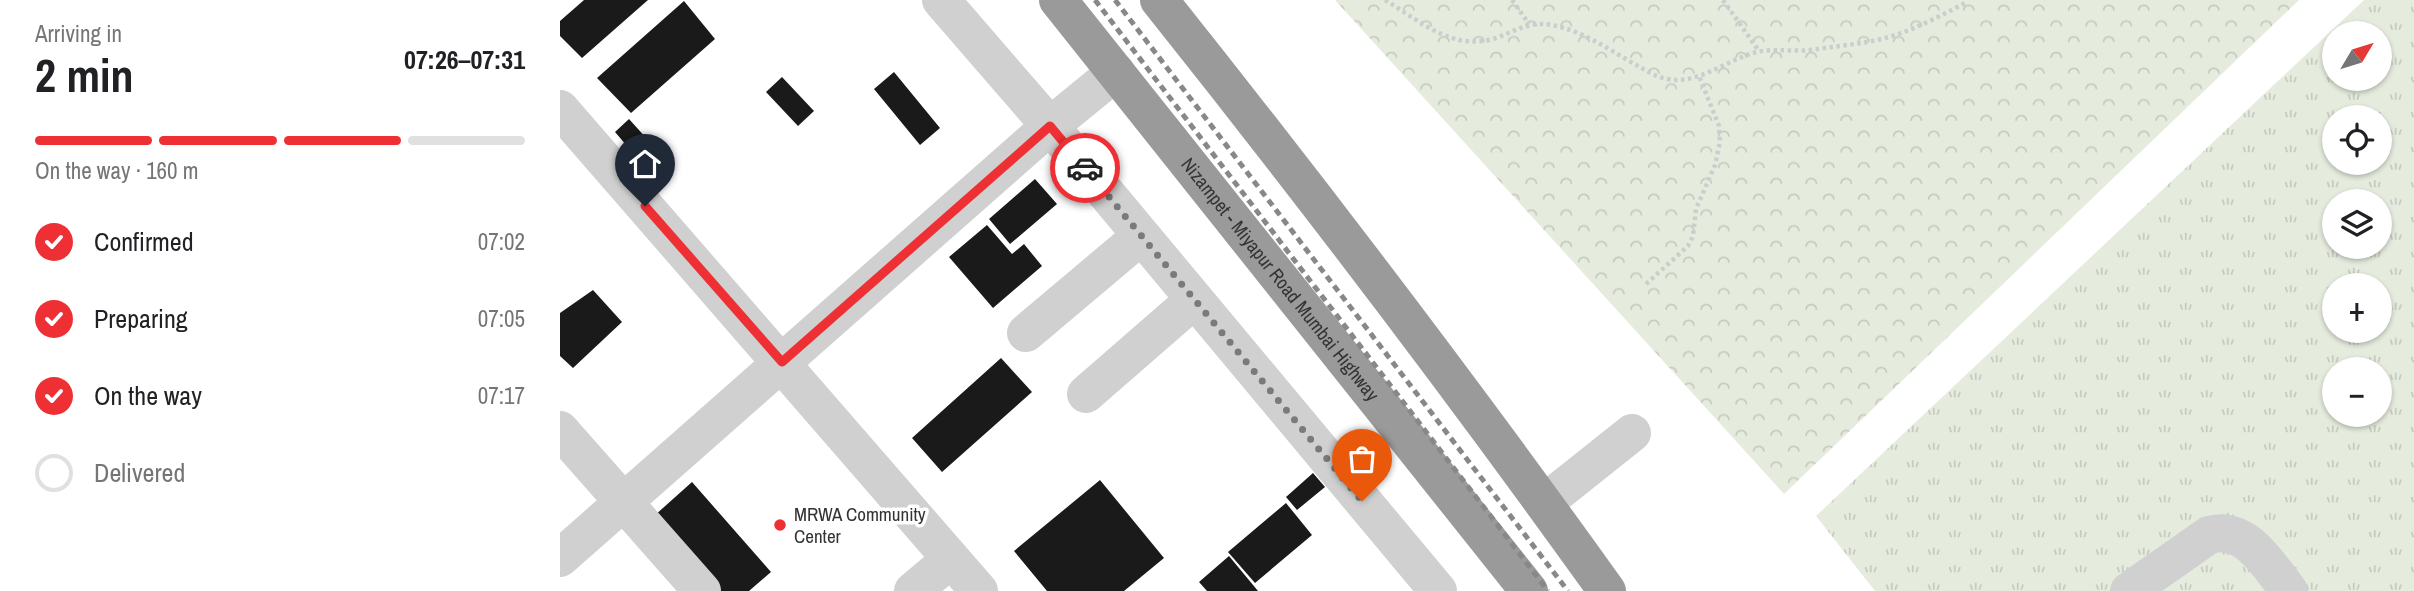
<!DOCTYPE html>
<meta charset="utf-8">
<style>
:root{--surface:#fff;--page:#f6f6f6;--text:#202124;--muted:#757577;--line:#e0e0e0;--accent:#ee3035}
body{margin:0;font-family:"Archivo Narrow",sans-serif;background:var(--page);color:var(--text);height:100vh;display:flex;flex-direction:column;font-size:26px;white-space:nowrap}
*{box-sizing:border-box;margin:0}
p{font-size:23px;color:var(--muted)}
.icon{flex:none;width:38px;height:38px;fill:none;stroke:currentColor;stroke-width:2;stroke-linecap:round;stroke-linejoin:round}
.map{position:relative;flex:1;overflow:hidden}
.drawer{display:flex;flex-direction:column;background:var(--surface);width:560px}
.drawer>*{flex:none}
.needle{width:46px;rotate:52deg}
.tools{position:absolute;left:1762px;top:21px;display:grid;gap:14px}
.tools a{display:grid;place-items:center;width:70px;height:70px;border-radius:50%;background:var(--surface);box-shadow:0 2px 5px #0004;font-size:35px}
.pin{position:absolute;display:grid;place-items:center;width:60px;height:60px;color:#fff;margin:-72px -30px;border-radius:50% 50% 50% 0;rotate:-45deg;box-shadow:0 0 7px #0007}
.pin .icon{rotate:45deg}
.courier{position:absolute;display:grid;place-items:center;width:70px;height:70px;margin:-35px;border:5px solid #ee3035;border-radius:50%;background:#fff;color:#222;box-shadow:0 2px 9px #0007}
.headline em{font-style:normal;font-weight:700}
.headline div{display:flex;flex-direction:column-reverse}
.headline{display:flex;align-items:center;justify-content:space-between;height:119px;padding:0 35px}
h1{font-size:46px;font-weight:700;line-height:52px}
.bar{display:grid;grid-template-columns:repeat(4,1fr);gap:10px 7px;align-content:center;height:84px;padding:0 35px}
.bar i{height:9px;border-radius:5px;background:var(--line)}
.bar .selected{background:var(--accent)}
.bar p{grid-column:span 4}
ol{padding:0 35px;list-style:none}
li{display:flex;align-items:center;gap:21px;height:77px}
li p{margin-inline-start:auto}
li .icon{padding:7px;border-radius:50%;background:var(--accent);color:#fff;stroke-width:4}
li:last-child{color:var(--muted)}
li i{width:38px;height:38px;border:4px solid var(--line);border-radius:50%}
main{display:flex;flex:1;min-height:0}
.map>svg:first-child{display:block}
.grass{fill:url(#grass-tufts);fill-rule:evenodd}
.forest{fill:url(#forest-crowns)}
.building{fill:#1a1a1a}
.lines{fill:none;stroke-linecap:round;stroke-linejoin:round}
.path{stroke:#cdcdcd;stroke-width:4.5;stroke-dasharray:3.5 3.5;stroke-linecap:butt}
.minor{stroke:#d0d0d0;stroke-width:38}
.highway{stroke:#9a9a9a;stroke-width:38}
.rail{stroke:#888;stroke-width:5;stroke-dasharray:7 5;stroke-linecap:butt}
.done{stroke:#7a7a7a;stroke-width:7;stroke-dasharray:0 12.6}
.route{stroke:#ee3035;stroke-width:9}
.poi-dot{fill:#ee3035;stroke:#fff;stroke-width:2.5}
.labels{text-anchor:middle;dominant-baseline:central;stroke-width:7;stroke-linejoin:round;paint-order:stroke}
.street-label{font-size:19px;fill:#333;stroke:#fff}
.poi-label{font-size:19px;fill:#333;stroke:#fff;text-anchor:start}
</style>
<main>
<section class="drawer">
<div class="headline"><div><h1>2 min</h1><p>Arriving in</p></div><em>07:26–07:31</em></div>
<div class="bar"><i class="selected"></i><i class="selected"></i><i class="selected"></i><i></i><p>On the way · 160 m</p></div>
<ol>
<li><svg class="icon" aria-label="check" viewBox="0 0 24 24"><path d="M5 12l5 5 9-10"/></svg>Confirmed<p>07:02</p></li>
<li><svg class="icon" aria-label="check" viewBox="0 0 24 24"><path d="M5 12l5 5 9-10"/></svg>Preparing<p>07:05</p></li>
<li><svg class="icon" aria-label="check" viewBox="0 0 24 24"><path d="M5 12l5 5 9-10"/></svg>On the way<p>07:17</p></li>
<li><i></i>Delivered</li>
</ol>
</section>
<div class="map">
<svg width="1854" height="591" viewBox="0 0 1854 591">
<defs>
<pattern id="grass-tufts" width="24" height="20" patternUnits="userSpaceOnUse" patternTransform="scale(1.75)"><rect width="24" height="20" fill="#e5ecde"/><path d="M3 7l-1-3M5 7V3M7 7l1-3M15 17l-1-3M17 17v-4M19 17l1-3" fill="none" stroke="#c5cbbf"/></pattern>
<pattern id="forest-crowns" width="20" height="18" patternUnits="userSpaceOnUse" patternTransform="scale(1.75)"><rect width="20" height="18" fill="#e5ecde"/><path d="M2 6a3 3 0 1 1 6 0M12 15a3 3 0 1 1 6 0" fill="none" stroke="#c5cbbf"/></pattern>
</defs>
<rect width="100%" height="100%" fill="#fff"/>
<path class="grass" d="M1804 0H1854V591H1315L1256 516ZM1774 33H1820V79H1774ZM1774 117H1820V163H1774ZM1774 201H1820V247H1774ZM1774 285H1820V331H1774ZM1774 369H1820V415H1774Z"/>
<path class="forest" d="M775 0H1739L1224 494Z"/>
<path class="building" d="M24 0H88L22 58 0 36V21Z
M124 1 155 39 71 113 37 78Z
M334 72 380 128 360 145 314 89Z
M222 77 254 111 238 126 206 92Z
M69 119 88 140 73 153 55 132Z
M475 179 497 204 450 244 429 219Z
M427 225 452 254 464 244 482 266 433 308 389 257Z
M33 290 62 322 13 368 0 356V313Z
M441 358 472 392 382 472 352 438Z
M753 473 765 487 737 510 726 497Z
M540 480 604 558 564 591H487L454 551Z
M132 482 211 572 189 591H159L94 516Z
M726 503 752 535 695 583 668 552Z
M669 556 698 591H647L639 582Z"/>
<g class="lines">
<path class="path" d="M825 0C860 21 893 52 936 38 955 31 970 21 991 25 1022 30 1051 51 1078 66 1087 71 1096 77 1107 79 1139 85 1167 59 1197 52 1214 48 1233 52 1250 50 1277 46 1304 44 1329 37 1356 29 1382 15 1407 2
M952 0 969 24
M1163 0 1199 51
M1086 284 1128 246 1133 236 1136 209 1155 165 1160 142 1159 126 1139 76"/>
<path class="minor" d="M381 0 490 126 878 591
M0 109 419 591
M466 333 581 236
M526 394 634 300
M0 430 142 591
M984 503 1072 433
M0 558 490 126 556 72
M353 591 391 559
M1569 591 1649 535C1686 524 1709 566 1729 591"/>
<g class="highway">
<path id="s1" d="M498 0 969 591"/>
<path d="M599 0C753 193 903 390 1047 591"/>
</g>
<path class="rail" d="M535 0 988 591
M555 0 1008 591"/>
</g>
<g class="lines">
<path class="done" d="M525 168 802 501"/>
<path class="route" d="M85 206 222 362 490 126 525 168"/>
</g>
<circle class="poi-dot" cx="220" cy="525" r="7"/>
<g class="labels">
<g class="street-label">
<text stroke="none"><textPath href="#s1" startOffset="357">Nizampet - Miyapur Road Mumbai Highway</textPath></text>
</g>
<g class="poi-label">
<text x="234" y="514">MRWA Community<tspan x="234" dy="22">Center</tspan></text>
</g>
</g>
</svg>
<div class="tools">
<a><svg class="needle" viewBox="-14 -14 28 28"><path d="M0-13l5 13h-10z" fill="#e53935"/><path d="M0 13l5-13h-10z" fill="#757577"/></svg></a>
<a><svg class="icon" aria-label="locate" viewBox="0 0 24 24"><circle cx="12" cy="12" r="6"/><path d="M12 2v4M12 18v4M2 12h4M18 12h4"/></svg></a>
<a><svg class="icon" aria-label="layers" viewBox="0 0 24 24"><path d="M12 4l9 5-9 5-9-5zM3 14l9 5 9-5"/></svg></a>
<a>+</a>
<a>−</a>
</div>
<div class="pin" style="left:802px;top:501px;background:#ea580c"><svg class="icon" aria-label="bag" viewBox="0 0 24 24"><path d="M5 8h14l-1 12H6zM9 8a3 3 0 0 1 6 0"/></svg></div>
<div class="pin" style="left:85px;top:206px;background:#1f2937"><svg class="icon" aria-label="home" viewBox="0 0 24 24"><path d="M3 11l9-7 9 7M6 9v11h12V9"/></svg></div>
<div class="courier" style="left:525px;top:168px"><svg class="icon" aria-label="car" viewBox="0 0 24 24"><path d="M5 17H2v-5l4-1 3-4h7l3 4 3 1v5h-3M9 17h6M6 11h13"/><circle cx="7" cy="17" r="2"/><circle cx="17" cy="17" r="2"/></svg></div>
</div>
</main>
